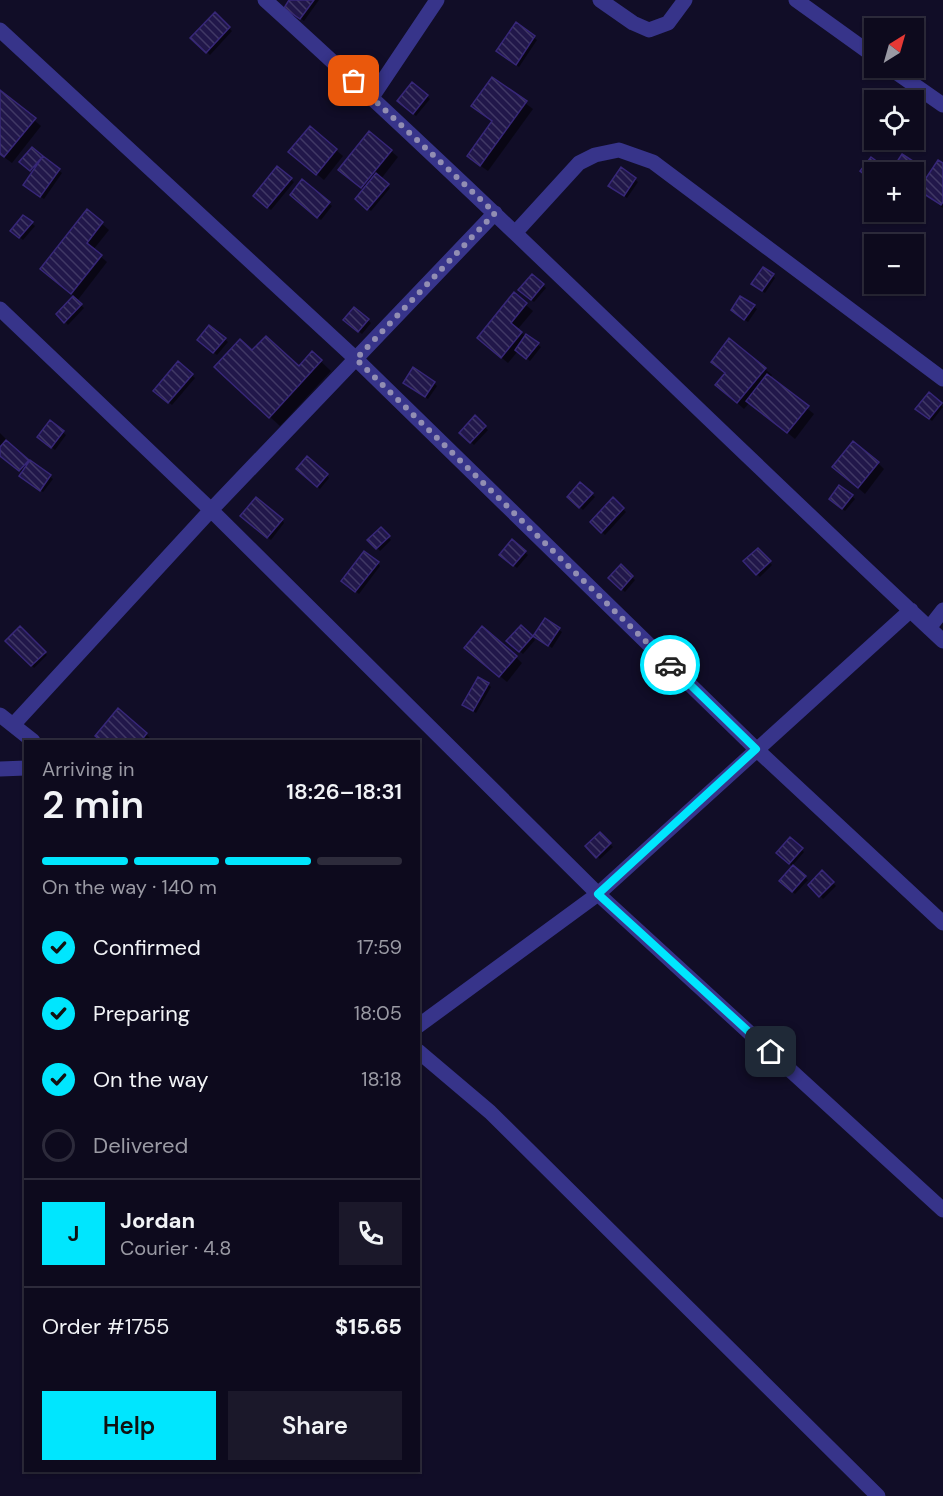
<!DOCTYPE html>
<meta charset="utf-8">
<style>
:root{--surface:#0d0a1d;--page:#1b182a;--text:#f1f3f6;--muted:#9a9aa4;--line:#2d2b3b;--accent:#00e6fe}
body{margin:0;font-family:"DM Sans",sans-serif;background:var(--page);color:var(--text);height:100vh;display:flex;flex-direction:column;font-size:22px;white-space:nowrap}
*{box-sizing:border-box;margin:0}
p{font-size:20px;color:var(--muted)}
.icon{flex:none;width:33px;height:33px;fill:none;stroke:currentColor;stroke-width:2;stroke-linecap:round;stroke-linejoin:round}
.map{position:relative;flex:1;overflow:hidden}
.drawer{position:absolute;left:24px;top:740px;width:396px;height:732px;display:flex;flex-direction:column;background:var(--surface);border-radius:0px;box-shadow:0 2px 4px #0004,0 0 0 2px var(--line)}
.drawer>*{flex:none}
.needle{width:39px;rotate:37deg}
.buttons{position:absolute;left:864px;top:18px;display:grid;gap:12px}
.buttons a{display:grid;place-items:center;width:60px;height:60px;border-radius:0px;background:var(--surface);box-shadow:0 2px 4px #0004,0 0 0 2px var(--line);font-size:30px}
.pin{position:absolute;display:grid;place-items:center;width:51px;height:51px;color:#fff;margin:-26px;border-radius:12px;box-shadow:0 3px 9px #0006}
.courier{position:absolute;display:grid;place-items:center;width:60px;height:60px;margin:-30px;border:4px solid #00e6fe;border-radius:50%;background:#fff;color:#222;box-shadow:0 2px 8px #0007}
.summary em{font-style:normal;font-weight:600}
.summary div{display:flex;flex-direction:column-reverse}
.summary{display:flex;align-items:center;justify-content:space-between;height:102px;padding:0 18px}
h1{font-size:39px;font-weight:600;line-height:45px}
.bar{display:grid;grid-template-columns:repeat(4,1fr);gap:9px 6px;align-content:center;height:72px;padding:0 18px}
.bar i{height:8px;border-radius:4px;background:var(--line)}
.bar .selected{background:var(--accent)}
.bar p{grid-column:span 4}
.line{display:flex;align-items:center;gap:15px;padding:0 18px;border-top:2px solid var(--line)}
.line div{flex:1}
.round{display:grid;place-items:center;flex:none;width:63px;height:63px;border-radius:0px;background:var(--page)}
ol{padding:0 18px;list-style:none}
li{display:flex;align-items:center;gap:18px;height:66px}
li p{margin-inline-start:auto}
li .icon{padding:6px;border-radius:50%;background:var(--accent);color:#111;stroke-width:4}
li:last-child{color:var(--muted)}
li i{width:33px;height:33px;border:3px solid var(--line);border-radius:50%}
.cta{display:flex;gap:12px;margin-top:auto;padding:12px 18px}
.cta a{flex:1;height:69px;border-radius:0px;background:var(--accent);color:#111;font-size:24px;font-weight:600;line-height:69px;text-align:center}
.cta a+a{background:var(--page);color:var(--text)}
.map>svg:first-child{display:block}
.shadow{fill:#0007}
.building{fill:url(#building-back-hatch);stroke:#372778;stroke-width:1.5}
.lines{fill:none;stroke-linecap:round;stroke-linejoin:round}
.minor{stroke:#37348a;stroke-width:15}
.done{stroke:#928eb3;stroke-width:6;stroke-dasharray:0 10.8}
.route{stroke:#00e6fe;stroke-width:8}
</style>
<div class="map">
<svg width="943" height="1496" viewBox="0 0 943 1496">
<defs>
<pattern id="building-back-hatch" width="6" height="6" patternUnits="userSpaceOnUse" patternTransform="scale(1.5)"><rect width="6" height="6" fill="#21174a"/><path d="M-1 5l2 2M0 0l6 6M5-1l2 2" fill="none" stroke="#403865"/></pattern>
</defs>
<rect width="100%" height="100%" fill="#110d27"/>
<path class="shadow" d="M291 0H319L304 21 289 10Z
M215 14 232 31 210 55 192 38Z
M516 24 537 40 519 67 501 54Z
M493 79 533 109 488 171 475 162 493 122 473 106Z
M0 91 41 126 12 163 0 154Z
M427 96 430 99 416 116 402 103Z
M310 128 343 156 324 180 297 158Z
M32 149 62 173 44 199 27 188 33 172 24 165Z
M391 151 398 157 381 179 390 188 371 211 357 199 364 190 347 177Z
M871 159 890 172H874V181L865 174Z
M915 164 918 167 914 174 895 172 893 171Z
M943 165V208L920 190Z
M277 168 294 182 271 210 257 198Z
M635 179 638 182 627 198 613 189Z
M302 181 332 206 321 220 294 198Z
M87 211 109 230 93 250 107 262 77 301 84 308 68 325 58 314 74 296 48 275Z
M23 217 35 226 23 240 15 233Z
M532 276 546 288 534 302 520 290Z
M773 276 775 278 765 293 756 286Z
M514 295 533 311 517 330 541 347 530 361 518 351 508 363 486 345Z
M754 307 757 309 748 322 735 313Z
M368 320 371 323 362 334 348 323Z
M225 339 228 342 217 355 202 343Z
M252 352 299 368 312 353 331 371 280 426 226 377Z
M178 363 195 378 172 405 158 394Z
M765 369 772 375 770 378 814 414 795 439 750 402 744 409 717 385Z
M434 383 437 386 428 399 408 385Z
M929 395 943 407 932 421 920 411Z
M475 417 488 430 474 445 461 433Z
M50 422 66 435 55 450 42 440Z
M0 433 8 441 6 443 53 479 43 492 24 479 23 473 0 455Z
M878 463 884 469 865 494 834 467Z
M301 472 327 475 329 478 320 489Z
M581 484 595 497 583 510 569 497Z
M852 496 855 499 845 511 834 502Z
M613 499 626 512 605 535 592 522Z
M245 519 282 520 284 523 271 540Z
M381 529 391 540 380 551 370 540Z
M512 541 528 555 517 568 501 555Z
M758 550 772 565 760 577 745 562Z
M378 563 380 566 359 594 346 584Z
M621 566 635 580 625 592 610 578Z
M546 620 562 632 552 648 538 638Z
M521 627 535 640 523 654 508 641Z
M20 628 47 655 34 668 7 641Z
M473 654 516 657 522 663 507 682Z
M488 684 491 687 476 713 467 707Z
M118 711 146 734 153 741H102Z
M600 834 613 847 600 859 587 846Z
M790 839 804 852 792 866 778 853Z
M793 867 808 880 795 894 781 881Z
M822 872 836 886 823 899 810 885Z"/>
<path class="building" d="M289 0H314L300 19 284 8Z
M215 12 230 27 206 53 190 38Z
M516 22 535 36 516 65 496 51Z
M492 77 527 101 480 166 467 156 492 121 471 106Z
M412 82 428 95 413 114 397 101Z
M0 90 36 118 4 157 0 154Z
M310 126 337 149 316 175 288 152Z
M369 131 392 150 361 188 338 170Z
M32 147 43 156 30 171 19 162Z
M902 154 916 163 910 172H893L891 171Z
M43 156 60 169 40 197 23 185Z
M871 157 890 171 874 172V182L860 171Z
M938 160 943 163V202L941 205 918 190Z
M277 166 292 178 267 208 253 196Z
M621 167 636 178 624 196 608 186Z
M376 173 389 184 367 210 355 199Z
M302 179 330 202 317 218 290 195Z
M87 209 103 222 87 243 102 255 71 294 40 269Z
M23 215 33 222 19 238 10 231Z
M763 267 774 274 762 291 751 284Z
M532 274 544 284 531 300 518 290Z
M514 292 527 303 511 323 522 332 501 358 477 338Z
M73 296 82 304 64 323 56 314Z
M740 296 755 305 744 320 731 310Z
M354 307 369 319 358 332 343 320Z
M209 325 226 338 213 353 197 340Z
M526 334 539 343 526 359 515 350Z
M266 336 299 366 312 351 322 360 269 418 214 367 240 339 252 350Z
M729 338 766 368 737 403 715 385 725 373 711 362Z
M178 361 193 374 168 403 153 391Z
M413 367 435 382 425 397 403 383Z
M767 374 809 406 787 433 746 401Z
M929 392 942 403 929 419 915 409Z
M475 415 486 426 470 443 459 433Z
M50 420 64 431 51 448 37 437Z
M6 440 29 460 19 471 0 456V447Z
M853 441 879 462 858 488 832 467Z
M307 456 328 474 317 487 296 469Z
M30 460 51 475 40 491 19 476Z
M580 482 593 493 579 508 567 497Z
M839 485 853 495 842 509 829 499Z
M256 497 283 519 267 538 240 516Z
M613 497 624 508 601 533 590 522Z
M381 527 390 536 376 549 367 540Z
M512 539 526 551 513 566 499 555Z
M758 548 771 561 756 575 743 561Z
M364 551 379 562 355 592 341 581Z
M621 564 633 576 621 590 608 578Z
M545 618 560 628 548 646 533 636Z
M521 625 533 636 519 652 506 641Z
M20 626 46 652 31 666 5 641Z
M482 626 517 656 499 677 464 648Z
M478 677 489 683 473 711 462 705Z
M118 708 147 733 141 741H101L95 736Z
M600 832 611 843 596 858 585 846Z
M790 837 803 848 789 864 776 853Z
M793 865 806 876 792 892 779 881Z
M822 870 834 882 819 897 808 885Z"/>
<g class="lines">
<path class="minor" d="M265 0C496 209 715 429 943 641
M600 0 633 23 649 30 668 23 685 0
M796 0 874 56
M0 30 356 359 756 749 943 923
M890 68 943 105
M372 97 437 0
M515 233 579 163 595 155 619 150 653 162 943 379
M0 309 211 510 598 894 943 1210
M929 628 943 610
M0 715 33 741
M13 725 211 510 495 213
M0 769 26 768
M418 1026 598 894 911 610
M418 1051 490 1112 878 1496"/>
</g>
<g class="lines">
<path class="done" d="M354 81 495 213 356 359 670 665"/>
<path class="route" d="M670 665 756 749 598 894 771 1052"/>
</g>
</svg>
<div class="buttons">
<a><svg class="needle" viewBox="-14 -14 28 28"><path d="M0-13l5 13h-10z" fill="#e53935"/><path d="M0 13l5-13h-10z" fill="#9a9aa4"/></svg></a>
<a><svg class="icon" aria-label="locate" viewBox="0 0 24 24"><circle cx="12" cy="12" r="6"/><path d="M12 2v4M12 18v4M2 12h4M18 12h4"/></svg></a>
<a>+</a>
<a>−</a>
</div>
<div class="pin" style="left:354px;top:81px;background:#ea580c"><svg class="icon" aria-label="bag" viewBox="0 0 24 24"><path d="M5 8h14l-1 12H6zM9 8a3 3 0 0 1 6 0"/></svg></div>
<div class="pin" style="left:771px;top:1052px;background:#1f2937"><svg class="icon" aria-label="home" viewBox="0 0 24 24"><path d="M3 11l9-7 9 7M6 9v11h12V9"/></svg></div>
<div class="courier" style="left:670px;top:665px"><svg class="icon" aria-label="car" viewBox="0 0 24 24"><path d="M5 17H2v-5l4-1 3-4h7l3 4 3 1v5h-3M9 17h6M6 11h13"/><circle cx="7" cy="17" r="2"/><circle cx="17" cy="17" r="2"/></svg></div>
<section class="drawer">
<div class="summary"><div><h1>2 min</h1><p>Arriving in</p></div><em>18:26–18:31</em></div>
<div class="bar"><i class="selected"></i><i class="selected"></i><i class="selected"></i><i></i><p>On the way · 140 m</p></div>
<ol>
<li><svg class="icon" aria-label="check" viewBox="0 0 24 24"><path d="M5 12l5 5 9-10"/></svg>Confirmed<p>17:59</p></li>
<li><svg class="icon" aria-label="check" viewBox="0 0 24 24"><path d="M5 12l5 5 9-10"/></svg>Preparing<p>18:05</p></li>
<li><svg class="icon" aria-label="check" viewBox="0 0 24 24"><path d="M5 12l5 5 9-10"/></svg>On the way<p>18:18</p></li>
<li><i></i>Delivered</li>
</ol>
<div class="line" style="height:108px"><b class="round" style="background:var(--accent);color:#111">J</b><div><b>Jordan</b><p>Courier · 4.8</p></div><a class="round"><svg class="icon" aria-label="phone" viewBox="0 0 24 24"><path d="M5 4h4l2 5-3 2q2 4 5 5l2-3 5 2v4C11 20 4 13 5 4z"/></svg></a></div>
<div class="line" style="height:78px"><div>Order #1755</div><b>$15.65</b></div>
<div class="cta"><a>Help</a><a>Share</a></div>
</section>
</div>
